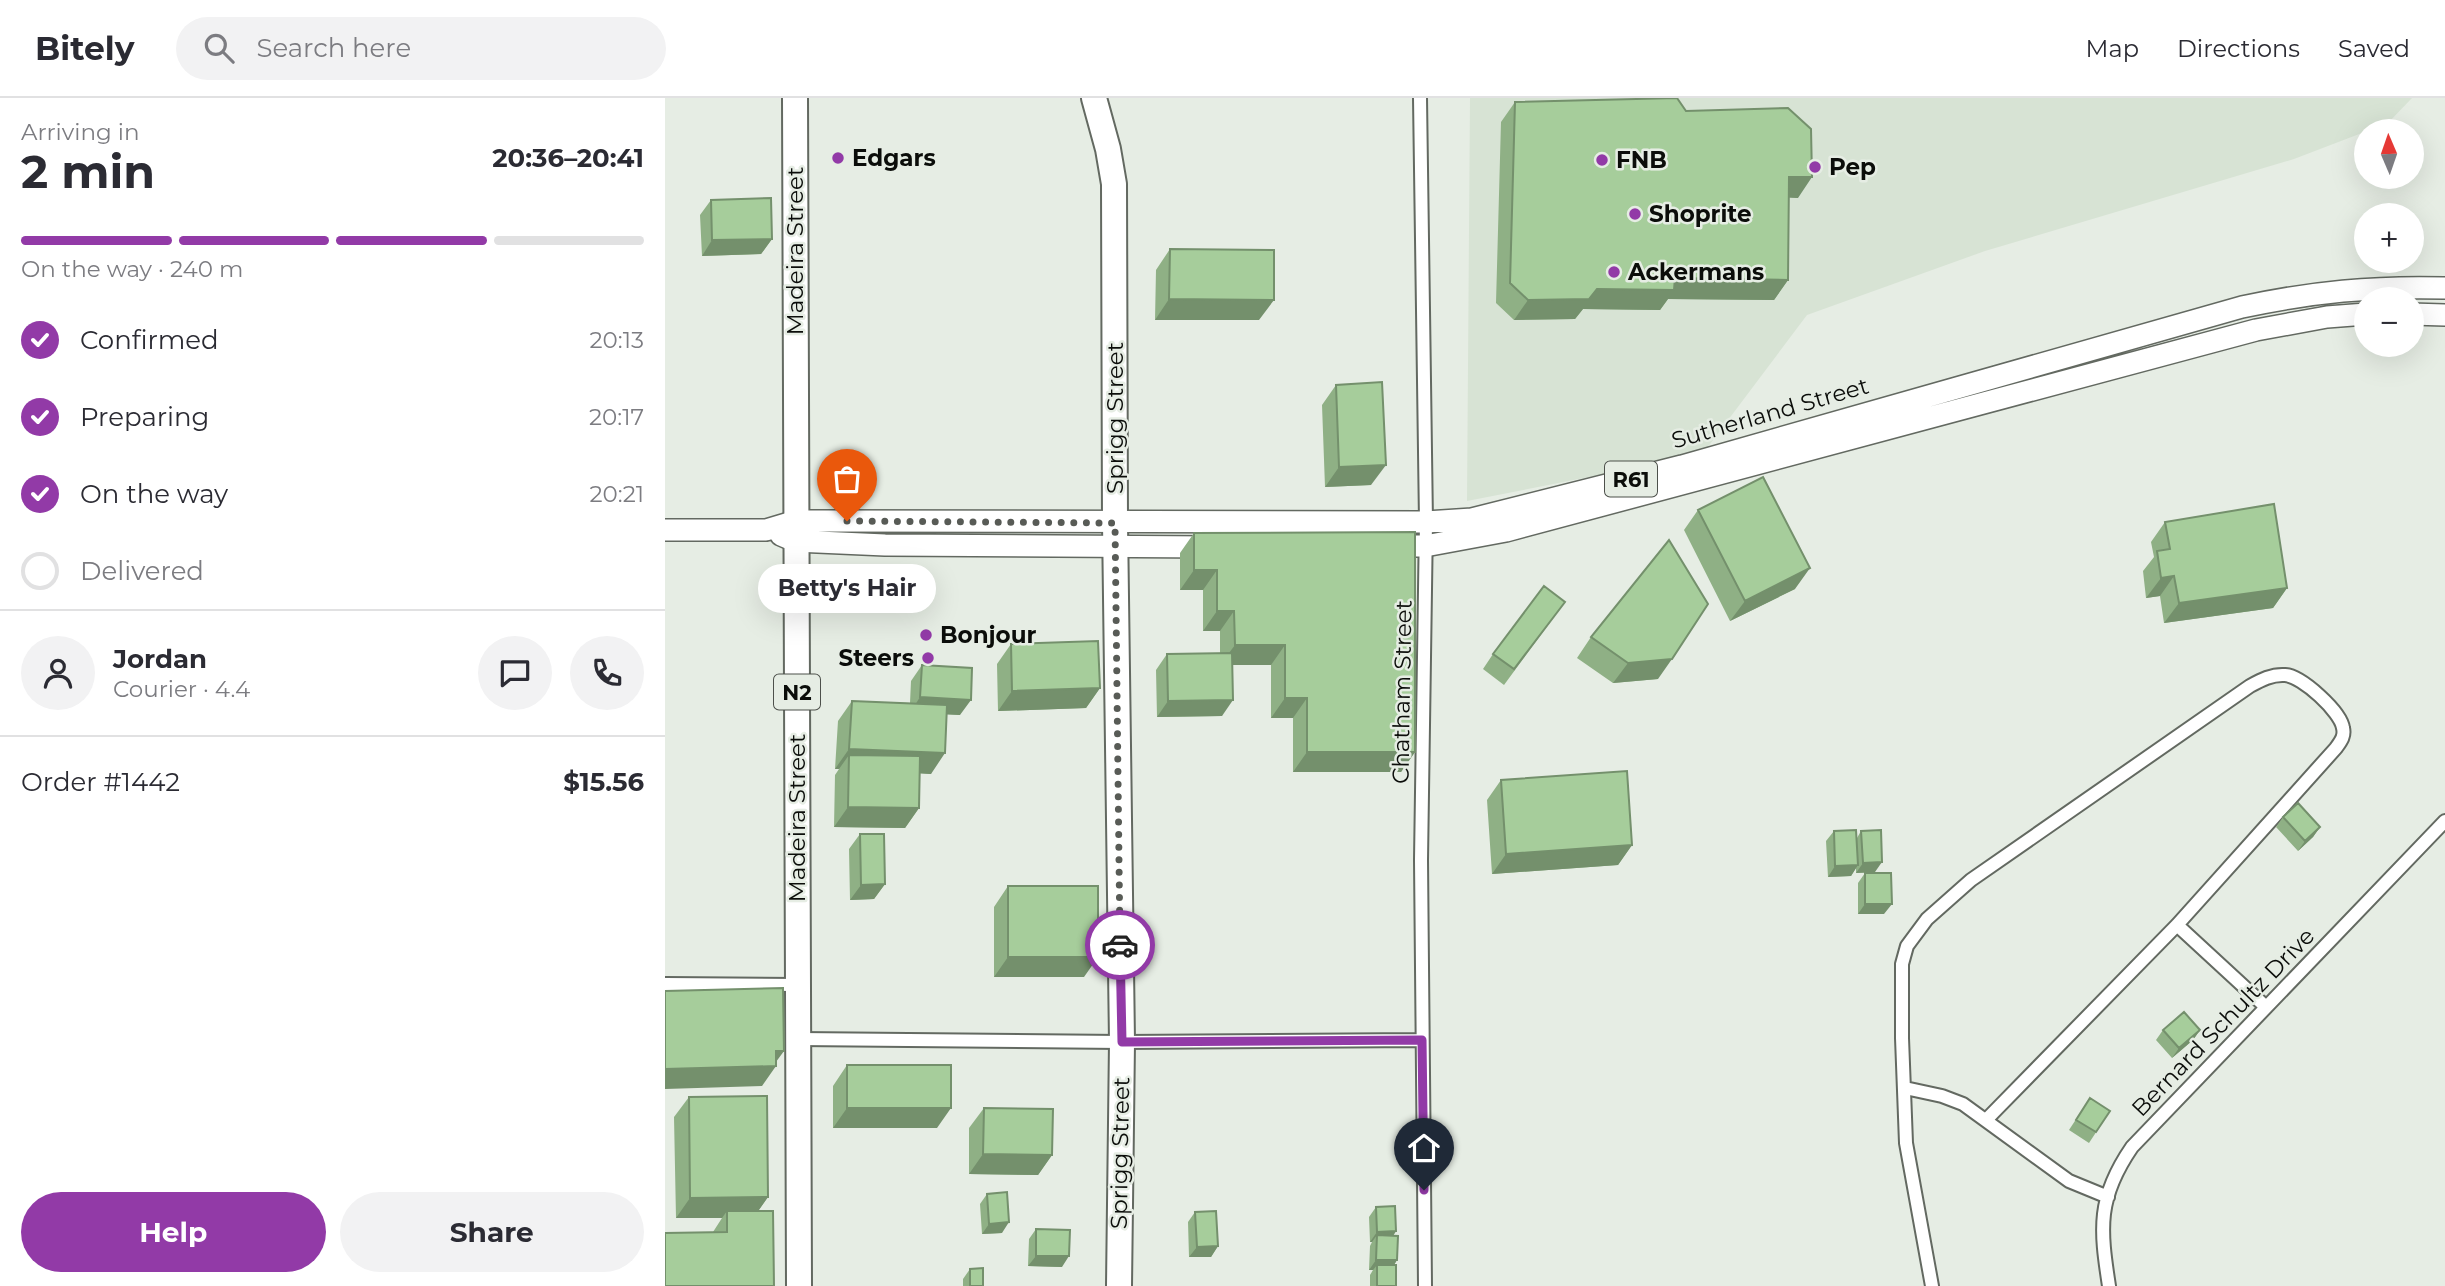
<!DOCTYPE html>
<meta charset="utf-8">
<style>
:root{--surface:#fff;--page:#f2f2f3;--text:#2b2b33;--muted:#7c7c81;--line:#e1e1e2;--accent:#923aa7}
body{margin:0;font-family:Montserrat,sans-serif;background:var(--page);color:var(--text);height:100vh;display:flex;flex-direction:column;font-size:26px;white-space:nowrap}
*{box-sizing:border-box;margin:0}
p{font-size:23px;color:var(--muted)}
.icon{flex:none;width:38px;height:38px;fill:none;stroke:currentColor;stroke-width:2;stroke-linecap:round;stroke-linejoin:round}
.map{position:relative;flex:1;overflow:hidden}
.side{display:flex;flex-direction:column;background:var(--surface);width:665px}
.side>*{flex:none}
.needle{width:46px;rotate:358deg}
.fabs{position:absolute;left:1689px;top:21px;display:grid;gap:14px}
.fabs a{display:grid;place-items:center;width:70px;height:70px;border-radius:50%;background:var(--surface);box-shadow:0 7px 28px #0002;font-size:35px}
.pin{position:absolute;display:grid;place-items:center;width:60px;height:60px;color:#fff;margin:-72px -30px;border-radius:50% 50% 50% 0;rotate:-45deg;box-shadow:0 0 7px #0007}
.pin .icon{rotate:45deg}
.courier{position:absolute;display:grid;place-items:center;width:70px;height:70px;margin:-35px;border:5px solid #923aa7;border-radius:50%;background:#fff;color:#222;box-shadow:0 2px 9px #0007}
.bubble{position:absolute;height:49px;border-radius:24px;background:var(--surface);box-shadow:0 7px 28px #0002;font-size:23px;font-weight:700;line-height:49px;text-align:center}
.overview em{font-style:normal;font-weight:700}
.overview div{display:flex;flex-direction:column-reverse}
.overview{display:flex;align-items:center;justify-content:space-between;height:119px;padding:0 21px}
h1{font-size:46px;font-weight:700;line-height:52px}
.bar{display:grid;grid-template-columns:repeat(4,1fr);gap:10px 7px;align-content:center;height:84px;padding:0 21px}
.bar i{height:9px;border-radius:5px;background:var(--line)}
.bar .active{background:var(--accent)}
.bar p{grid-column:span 4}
.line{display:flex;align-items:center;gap:18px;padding:0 21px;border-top:2px solid var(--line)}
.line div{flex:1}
.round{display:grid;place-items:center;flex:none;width:74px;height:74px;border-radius:37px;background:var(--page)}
ol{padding:0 21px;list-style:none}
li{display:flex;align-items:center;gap:21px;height:77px}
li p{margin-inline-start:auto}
li .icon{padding:7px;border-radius:50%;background:var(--accent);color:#fff;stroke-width:4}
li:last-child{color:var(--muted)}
li i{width:38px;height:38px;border:4px solid var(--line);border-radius:50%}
.primary-button{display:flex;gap:14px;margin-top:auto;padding:14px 21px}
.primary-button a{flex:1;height:80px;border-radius:42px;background:var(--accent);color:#fff;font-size:28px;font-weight:700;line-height:80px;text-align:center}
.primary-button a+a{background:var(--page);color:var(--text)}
header{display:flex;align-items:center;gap:42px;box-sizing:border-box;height:98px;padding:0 35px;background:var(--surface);border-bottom:2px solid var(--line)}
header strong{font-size:33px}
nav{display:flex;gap:38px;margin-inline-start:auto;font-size:24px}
.search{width:490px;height:63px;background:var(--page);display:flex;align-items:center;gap:18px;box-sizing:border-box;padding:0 24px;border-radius:38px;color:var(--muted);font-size:26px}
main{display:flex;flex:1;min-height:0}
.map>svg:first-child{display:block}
.built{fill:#d7e3d4}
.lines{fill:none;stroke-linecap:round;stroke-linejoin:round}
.street-casing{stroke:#636961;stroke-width:16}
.primary-casing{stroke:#636961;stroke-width:24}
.highway-casing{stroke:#636961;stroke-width:28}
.street{stroke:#fff;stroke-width:12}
.primary{stroke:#fff;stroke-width:21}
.highway{stroke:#fff;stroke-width:24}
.wall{fill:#8fb085}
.shaded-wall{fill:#74906c}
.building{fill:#a6cd9b;stroke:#74906c;stroke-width:2}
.done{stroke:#585b56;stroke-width:7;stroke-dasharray:0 12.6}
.route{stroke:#923aa7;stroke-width:9}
.poi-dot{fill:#923aa7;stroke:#e6ede4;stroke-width:2.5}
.labels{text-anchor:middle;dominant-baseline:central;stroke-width:5;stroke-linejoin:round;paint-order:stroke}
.shield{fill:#e6ede4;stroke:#4d504b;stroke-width:2}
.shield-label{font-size:21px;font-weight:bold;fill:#0b0d0a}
.poi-label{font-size:23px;font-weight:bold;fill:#0b0d0a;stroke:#e6ede4;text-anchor:start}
.street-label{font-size:23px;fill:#0b0d0a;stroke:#e6ede4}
</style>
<header>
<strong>Bitely</strong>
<div class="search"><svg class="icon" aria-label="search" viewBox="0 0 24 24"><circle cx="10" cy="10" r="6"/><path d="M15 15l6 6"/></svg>Search here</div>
<nav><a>Map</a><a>Directions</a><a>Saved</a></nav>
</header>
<main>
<section class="side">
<div class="overview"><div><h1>2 min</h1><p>Arriving in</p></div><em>20:36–20:41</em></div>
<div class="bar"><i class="active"></i><i class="active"></i><i class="active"></i><i></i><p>On the way · 240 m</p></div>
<ol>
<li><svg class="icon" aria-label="check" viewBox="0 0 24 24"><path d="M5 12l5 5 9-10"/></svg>Confirmed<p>20:13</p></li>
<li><svg class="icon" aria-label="check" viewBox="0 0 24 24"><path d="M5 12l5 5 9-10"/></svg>Preparing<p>20:17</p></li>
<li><svg class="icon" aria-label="check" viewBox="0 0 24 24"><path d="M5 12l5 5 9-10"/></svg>On the way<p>20:21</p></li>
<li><i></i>Delivered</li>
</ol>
<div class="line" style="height:126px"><a class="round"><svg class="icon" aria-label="person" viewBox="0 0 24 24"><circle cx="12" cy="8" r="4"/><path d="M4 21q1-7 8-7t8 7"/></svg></a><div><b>Jordan</b><p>Courier · 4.4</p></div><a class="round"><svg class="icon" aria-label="chat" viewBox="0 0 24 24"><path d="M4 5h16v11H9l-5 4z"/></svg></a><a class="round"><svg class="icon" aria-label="phone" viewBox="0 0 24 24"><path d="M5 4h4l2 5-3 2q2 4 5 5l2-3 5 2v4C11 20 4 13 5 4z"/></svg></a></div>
<div class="line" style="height:91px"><div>Order #1442</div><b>$15.56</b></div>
<div class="primary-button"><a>Help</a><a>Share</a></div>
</section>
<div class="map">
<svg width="1780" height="1188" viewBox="0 0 1780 1188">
<rect width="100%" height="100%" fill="#e6ede4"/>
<path class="built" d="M805 0H1747L1723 25 1629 61 1320 153 1142 217 1039 354 980 368 802 403Z"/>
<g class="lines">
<g class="street-casing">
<path id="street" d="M755 0 761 424 756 762 760 1188
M1512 827 1601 909
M0 886 133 887
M133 941 457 944 757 942
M1240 990 1277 998 1298 1006 1404 1083 1443 1099
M1267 1188 1241 1045 1237 940V866L1242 848 1262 821 1306 782 1585 588C1596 582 1607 576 1620 577 1637 578 1676 614 1678 630 1680 638 1676 643 1671 650L1512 827 1321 1022
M1444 1188C1435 1130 1432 1100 1467 1049L1780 723"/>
</g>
<g class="primary-casing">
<path id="primary" d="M1746 216 1780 217
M0 432H101L131 423H155L761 424 807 421 1017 368 1577 209C1647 194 1708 188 1780 190
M116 437 130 443 220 447 548 449
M724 448H760L841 433 1591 232 1662 219 1701 216"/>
</g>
<g class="highway-casing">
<path id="highway" d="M130 0 134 1188
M429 0 443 51 449 86 450 425 457 944 454 1188"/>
</g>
<use href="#street" class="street"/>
<use href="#primary" class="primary"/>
<use href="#highway" class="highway"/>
</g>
<path class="wall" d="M850 4 1021 13 1133 100 1124 99 1123 182 1109 202 1003 201 995 212 918 211 910 221 849 222 831 205 836 24Z
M46 102 107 141 96 156 37 158 35 117Z
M505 151 594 222H490L491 172Z
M671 287 706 387 660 389 657 307Z
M1033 412 1130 491 1065 523 1019 432Z
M1500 424 1622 490 1608 510 1499 525 1495 498 1481 500 1478 473 1489 459 1486 444Z
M529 435 750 654 736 674H628V620H606V567H567L557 618 492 619 491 572 502 556 555 555V533H538V492H515V455Z
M889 519 839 587 818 571 828 556Z
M926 539 993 581 948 585 912 560Z
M346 546 435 590 421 610 333 613 332 566Z
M257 567 295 617 282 616 266 676 255 675 254 710 240 730 169 729 170 677 174 671H170L173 623 187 603 245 605 246 583Z
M836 682 967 747 953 767 827 776 822 702Z
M1618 719 1655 729 1648 739 1633 753 1611 729Z
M1169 733 1192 740 1196 733 1210 774 1191 775V770L1186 778 1163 779 1161 743Z
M195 736 220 786 209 801 185 802 184 751Z
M1200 775 1219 816H1193V785Z
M343 788 419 879H329V809Z
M1498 932H1535L1528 942 1507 960 1491 942Z
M182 967 272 1030H168V988Z
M24 999 103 1099 93 1113 109 1188 48 1134 57 1120H11L9 1019Z
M1425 1000 1445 1013 1424 1045 1404 1032Z
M319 1010 387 1057 373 1077 304 1076V1030Z
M322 1096 337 1135 317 1136 315 1106Z
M711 1109 731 1133 728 1138 732 1162 729 1167 731 1188H705V1177L708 1172H704L705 1148 707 1144H705L704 1119Z
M530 1114 553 1148 546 1159H524L523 1124Z
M371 1131 397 1169 363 1168 364 1141Z
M305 1171 318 1188H298V1181Z"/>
<path class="shaded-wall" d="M1124 79H1147L1133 100 1110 99Z
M107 141 96 156 37 158 47 142Z
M1010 180 1123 182 1109 202 1003 201 995 212 918 211 910 221 849 222 863 202Z
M504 201 609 202 594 222H490Z
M721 367 706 387 660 389 674 369Z
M1145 470 1130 491 1065 523 1080 503Z
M529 472H552L538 492H515Z
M1509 478 1495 498 1481 500 1496 480Z
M1622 490 1608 510 1499 525 1514 505Z
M552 513H569L555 533H538Z
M570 547H620L606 567H555Z
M1007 561 993 581 948 585 963 565Z
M435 590 421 610 333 613 347 593Z
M255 599 306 602 295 617 245 615Z
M620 600H642L628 620H606Z
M568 602 557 618 492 619 503 603Z
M184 651 280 655 266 676 184 672V657L174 671H170Z
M642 654H750L736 674H628Z
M183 709 254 710 240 730 169 729Z
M1655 729 1648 739 1633 753 1640 743Z
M967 747 953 767 827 776 841 756Z
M1217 764 1210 774 1191 775 1198 765Z
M1193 767 1186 778 1163 779 1170 768Z
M220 786 209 801 185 802 196 787Z
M1200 806H1227L1219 816H1193Z
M343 859H433L419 879H329Z
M1535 932 1528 942 1507 960 1514 950Z
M111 953H119L108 968H111L97 988 0 991V971Z
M182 1010H286L272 1030H168Z
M318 1056 387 1057 373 1077 304 1076Z
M103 1099 89 1119 62 1113 57 1120H11L25 1100Z
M344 1124 337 1135 317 1136 324 1126Z
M731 1133 724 1144 712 1137 707 1144H705L712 1134Z
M553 1148 546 1159H524L532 1149Z
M371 1158H404L397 1169 363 1168Z
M711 1162H732L725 1173 712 1167 708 1172H704Z"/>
<path class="building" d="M1012 0 1021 13 1123 10 1146 31 1147 79H1124L1123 182 1010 180 1009 192 932 191 924 201 863 202 845 185 850 4Z
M106 100 107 141 47 142 46 102Z
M505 151 609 152V202L504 201Z
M717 284 721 367 674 369 671 287Z
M1098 379 1145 470 1080 503 1033 412Z
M1609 406 1622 490 1514 505 1509 478 1496 480 1492 453 1505 451 1500 424Z
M750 434V654H642V600H620V547H570L569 513H552V472H529V435Z
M1004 442 1043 506 1007 561 963 565 926 539Z
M879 488 900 504 849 571 828 556Z
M433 543 435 590 347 593 346 546Z
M567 555 568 602 503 603 502 556Z
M257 567 307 570 306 602 255 599Z
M187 603 282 607 280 655 184 651Z
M184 657 255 658 254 710 183 709Z
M962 673 967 747 841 756 836 682Z
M1633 705 1655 729 1640 743 1618 719Z
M1191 732 1193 767 1170 768 1169 733Z
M1216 732 1217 764 1198 765 1196 733Z
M195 736H219L220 786 196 787Z
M1200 775H1226L1227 806H1200Z
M343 788H433V859H343Z
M118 890 119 953H111V968L0 971V893Z
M1519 914 1535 932 1514 950 1498 932Z
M182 967H286V1010H182Z
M102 998 103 1099 25 1100 24 999Z
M1425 1000 1445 1013 1431 1034 1411 1022Z
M319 1010 388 1011 387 1057 318 1056Z
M342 1094 344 1124 324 1126 322 1096Z
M730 1108 731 1133 712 1134 711 1109Z
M62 1113H108L109 1188H0V1135L62 1134Z
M551 1113 553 1148 532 1149 530 1114Z
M371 1131 405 1132 404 1158H371Z
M712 1137 733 1138 732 1162H711Z
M712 1167H731V1188H712Z
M318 1170V1188H305V1171Z"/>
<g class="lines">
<path class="done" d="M182 423 450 425 455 847"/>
<path class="route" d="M455 847 457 944 757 942 759 1092"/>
</g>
<g class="poi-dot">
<circle cx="173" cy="60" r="7"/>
<circle cx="937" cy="62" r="7"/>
<circle cx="1150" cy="69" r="7"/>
<circle cx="970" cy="116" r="7"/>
<circle cx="949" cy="174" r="7"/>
<circle cx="261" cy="537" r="7"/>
<circle cx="263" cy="560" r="7"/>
</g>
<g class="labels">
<g class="shield">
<rect x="940" y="363.5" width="52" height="35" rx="5"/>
<rect x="109" y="576.5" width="46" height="35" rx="5"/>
</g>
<g class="shield-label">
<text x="966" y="381">R61</text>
<text x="132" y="594">N2</text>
</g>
<g class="poi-label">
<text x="187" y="60">Edgars</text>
<text x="951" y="62">FNB</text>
<text x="1164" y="69">Pep</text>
<text x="984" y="116">Shoprite</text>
<text x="963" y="174">Ackermans</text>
<text x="275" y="537">Bonjour</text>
<text x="249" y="560" text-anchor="end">Steers</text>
</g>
<g class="street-label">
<text transform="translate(130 153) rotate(-90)">Madeira Street</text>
<text transform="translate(1105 315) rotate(-16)">Sutherland Street</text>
<text transform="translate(450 320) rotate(-90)">Sprigg Street</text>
<text transform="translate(737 594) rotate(-89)">Chatham Street</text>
<text transform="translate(132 720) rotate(-90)">Madeira Street</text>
<text transform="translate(1558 924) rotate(-46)">Bernard Schultz Drive</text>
<text transform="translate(455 1055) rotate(-89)">Sprigg Street</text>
</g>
</g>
</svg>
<div class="fabs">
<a><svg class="needle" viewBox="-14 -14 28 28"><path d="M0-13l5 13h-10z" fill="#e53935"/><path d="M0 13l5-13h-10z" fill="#7c7c81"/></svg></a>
<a>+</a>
<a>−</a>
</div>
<div class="pin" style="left:182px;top:423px;background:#ea580c"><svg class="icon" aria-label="bag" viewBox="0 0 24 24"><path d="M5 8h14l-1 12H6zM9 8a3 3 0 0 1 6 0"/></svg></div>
<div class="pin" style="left:759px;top:1092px;background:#1f2937"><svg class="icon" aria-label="home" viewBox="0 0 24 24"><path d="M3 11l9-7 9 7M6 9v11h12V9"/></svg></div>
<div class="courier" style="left:455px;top:847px"><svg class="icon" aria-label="car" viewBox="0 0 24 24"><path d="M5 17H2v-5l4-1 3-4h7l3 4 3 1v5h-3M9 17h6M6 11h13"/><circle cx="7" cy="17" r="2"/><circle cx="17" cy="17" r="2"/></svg></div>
<div class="bubble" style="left:93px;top:466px;width:178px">Betty's Hair</div>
</div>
</main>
